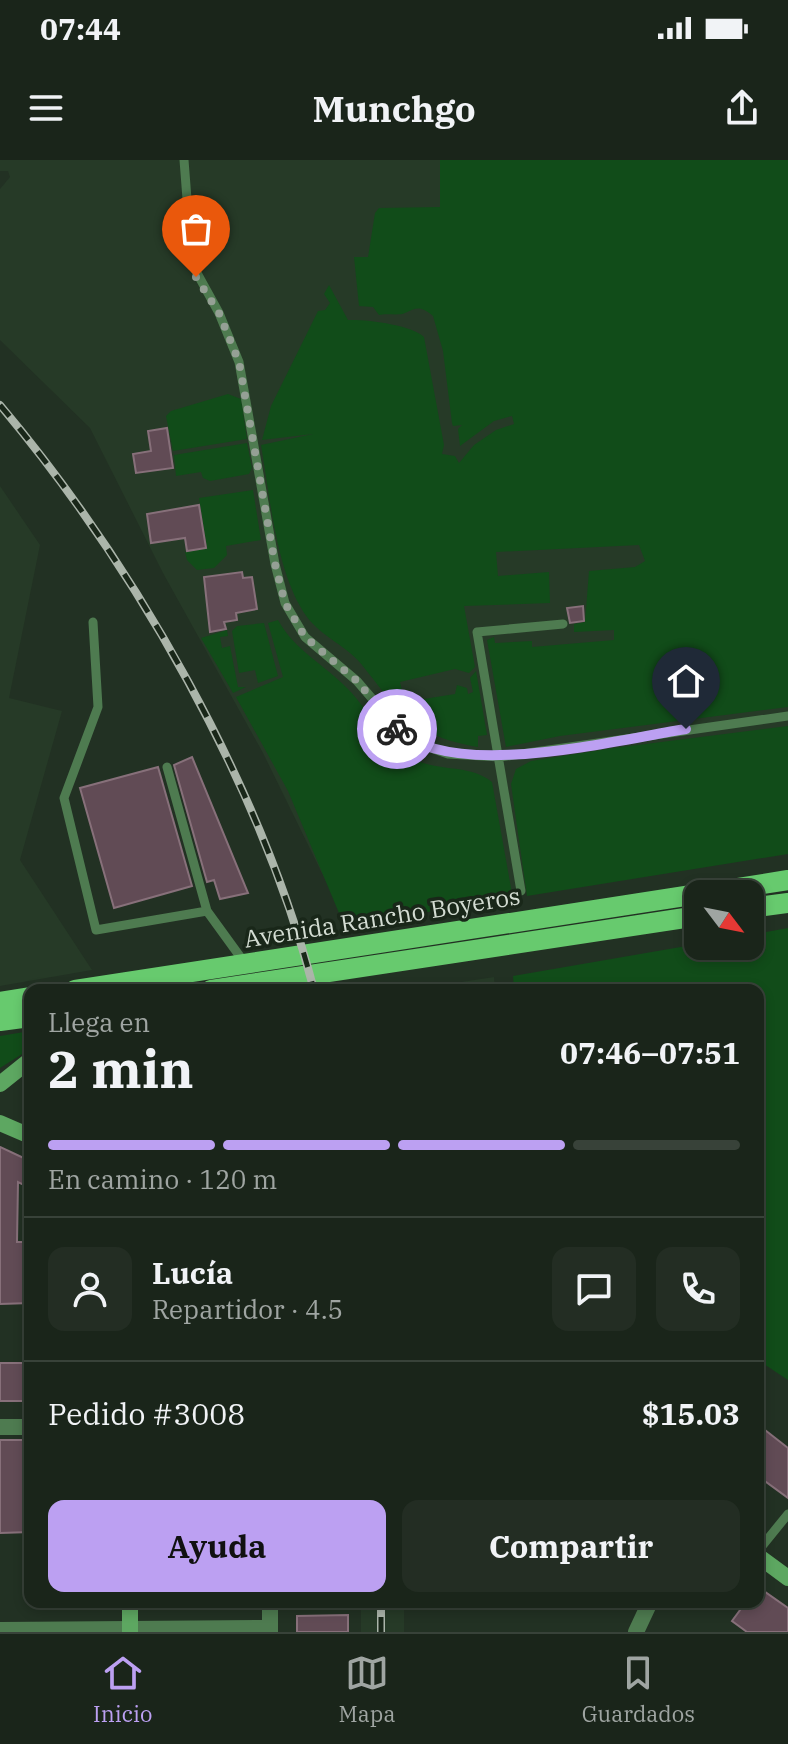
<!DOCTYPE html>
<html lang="es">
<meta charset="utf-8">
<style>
:root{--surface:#1a251a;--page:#232d23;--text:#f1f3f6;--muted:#9fa5a2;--line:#384239;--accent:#bca0f2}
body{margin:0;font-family:"IBM Plex Serif",serif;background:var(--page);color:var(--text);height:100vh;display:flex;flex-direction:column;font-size:30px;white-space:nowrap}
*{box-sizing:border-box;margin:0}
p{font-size:26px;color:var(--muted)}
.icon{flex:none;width:44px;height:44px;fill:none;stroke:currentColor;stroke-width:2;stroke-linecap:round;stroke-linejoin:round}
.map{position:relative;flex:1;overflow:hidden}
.panel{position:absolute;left:24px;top:824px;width:740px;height:624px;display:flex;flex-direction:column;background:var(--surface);border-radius:16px;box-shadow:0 4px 12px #0003,0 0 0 2px var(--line)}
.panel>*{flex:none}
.needle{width:52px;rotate:122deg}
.buttons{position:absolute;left:684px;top:720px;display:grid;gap:16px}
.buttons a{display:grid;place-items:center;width:80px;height:80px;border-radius:16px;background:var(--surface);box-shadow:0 4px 12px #0003,0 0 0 2px var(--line);font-size:40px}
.pin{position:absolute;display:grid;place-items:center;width:68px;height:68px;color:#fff;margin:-82px -34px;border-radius:50% 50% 50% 0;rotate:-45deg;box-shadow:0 0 8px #0007}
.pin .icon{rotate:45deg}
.courier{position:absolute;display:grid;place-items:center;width:80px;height:80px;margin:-40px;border:6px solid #bca0f2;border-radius:50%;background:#fff;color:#222;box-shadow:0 2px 10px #0007}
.headline em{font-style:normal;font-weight:800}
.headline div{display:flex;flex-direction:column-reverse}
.headline{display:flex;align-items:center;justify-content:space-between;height:136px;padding:0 24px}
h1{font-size:52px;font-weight:800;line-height:60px}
.bar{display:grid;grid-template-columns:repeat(4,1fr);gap:12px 8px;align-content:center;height:96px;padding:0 24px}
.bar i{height:10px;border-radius:6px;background:var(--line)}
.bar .current{background:var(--accent)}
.bar p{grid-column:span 4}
.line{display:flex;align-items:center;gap:20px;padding:0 24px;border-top:2px solid var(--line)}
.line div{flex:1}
.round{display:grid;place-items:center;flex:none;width:84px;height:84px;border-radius:16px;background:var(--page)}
.action{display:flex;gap:16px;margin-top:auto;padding:16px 24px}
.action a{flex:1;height:92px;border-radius:16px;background:var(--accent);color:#111;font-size:32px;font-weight:800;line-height:92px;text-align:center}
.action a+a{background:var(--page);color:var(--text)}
.status{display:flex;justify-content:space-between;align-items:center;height:56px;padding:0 40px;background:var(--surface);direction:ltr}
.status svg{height:22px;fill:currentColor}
header{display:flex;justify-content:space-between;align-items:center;height:104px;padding:0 24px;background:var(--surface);font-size:36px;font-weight:800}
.menu{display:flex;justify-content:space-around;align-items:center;height:112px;border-top:2px solid var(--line);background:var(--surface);font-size:22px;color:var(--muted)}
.menu a{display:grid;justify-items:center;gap:4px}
.menu .current{color:var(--accent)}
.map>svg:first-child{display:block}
.built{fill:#263a27}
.green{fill:#114c19}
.building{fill:#614b55;stroke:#87707a;stroke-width:2}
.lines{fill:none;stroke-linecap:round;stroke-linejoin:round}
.lane{stroke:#4e7b50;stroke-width:9}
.street{stroke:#4e7b50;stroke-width:16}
.secondary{stroke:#5da761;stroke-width:16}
.primary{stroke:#67ca6e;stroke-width:20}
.rail-casing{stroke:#abb5aa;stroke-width:8}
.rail{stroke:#192719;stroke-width:5;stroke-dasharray:15;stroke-linecap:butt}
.done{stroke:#95a095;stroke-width:8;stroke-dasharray:0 14.4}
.route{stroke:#bca0f2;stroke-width:10}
.labels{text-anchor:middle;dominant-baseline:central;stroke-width:7;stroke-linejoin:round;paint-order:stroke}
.street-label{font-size:24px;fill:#d3dcd2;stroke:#192719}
</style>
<div class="status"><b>07:44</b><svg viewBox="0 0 49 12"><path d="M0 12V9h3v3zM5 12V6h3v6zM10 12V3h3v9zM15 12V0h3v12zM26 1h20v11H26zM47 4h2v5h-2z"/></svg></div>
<header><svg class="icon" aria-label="menu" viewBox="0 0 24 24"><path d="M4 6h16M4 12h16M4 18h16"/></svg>Munchgo<svg class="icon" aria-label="share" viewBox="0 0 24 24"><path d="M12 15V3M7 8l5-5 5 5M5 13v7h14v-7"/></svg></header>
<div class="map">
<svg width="788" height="1472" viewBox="0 0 788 1472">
<rect width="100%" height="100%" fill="#223123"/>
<path class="built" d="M0 0H788V690L344 758 263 593 163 413 90 268 0 180V29L10 17 8 11H0Z
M0 326 40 385 9 538 62 551 20 700 92 810 0 826Z
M494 817 495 830H409Z
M361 1442H404V1472H361Z"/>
<path class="green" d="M440 0H788V547L560 576 506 587 487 480 494 477 495 483 532 481V487L614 480V470L574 472V464L585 462 589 411 635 407 645 401 639 385 496 392 498 416 549 412 550 443 464 446 475 507 469 513 455 509 400 522 405 542 455 534 457 525 467 528 468 534 473 532 470 518 476 511 487 575 478 576V587C414 576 400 553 362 505 347 486 322 477 307 457 276 414 270 336 261 285L313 274 262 280 271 246 318 151 325 150 330 143 324 134 329 125 348 160C365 159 413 165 424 177L444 285 442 294 455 296 459 303 474 285 496 270 514 264 512 256 494 261 460 286 458 269 462 265 453 266 452 263 443 191 433 156C420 145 416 148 405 153 399 156 386 153 379 155L373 147 359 146 354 97H368L375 53 379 48 440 47Z
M228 234 241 239 247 279 173 291 166 256 171 251Z
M247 283 252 308 249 314 210 321 203 318 201 312 176 316 174 295Z
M253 330 261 380 226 386 227 395 214 408 197 410 187 400 185 392 207 388 199 338Z
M278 460C295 491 324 504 348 529 371 553 385 585 416 600 441 612 470 604 492 622L513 739 344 765 288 631 236 537 283 517 268 463Z
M264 463 278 516 258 523 255 510 239 513 232 471 237 466Z
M227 470 228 476 220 477 222 488 230 486 238 527H246L233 533 201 478Z
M788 566V694L527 736 511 624 516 609 531 601 614 588Z
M788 768V1220L758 1200V830H514L513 816 698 784 750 786V775Z
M30 871V889L0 908V876Z"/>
<path class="building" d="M167 268 173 308 136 313 133 294 151 291 148 271Z
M199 345 206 388 187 391 185 378 151 383 147 354Z
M242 412 243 418 252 417 257 449 236 453 237 460 224 462 226 469 210 472 204 417Z
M583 446 584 461 570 463 567 448Z
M192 597 248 733 220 739 214 720 207 722 174 605Z
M158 607 192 726 114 748 80 628Z
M0 987 30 1001V1028L18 1022 17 1082H30V1143L0 1144Z
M0 1203H30V1241H0Z
M765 1270 788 1288V1338L758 1316V1279Z
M0 1280H28L30 1372 0 1373Z
M758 1427 788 1448V1472H747L732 1461 746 1442H758Z
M348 1455V1472H297V1456Z"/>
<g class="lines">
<path class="lane" d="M184 0 192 104 219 153 239 202 275 404 285 443 305 477 357 521 400 571 411 581 448 594 500 597 788 556
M93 462 98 547 64 638 96 770 207 751
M167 607 207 751 244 802
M521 731 477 472 563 464
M758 1391 788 1354"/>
<path class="street" d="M0 1267H30
M0 1470 270 1468
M270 1472V1442
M636 1472 650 1442"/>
<path class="secondary" d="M0 924 30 900
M0 963 30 976
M758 1396 788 1418
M130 1442V1472"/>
<path class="primary" d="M700 734 788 720
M750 748 788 743
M75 830 698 734
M211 830 698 756
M0 842 30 837
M0 861 30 857"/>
<g class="rail-casing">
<path id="rail" d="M0 245C136 407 260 624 314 830
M381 1472V1442"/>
</g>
<use href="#rail" class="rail"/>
</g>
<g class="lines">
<path class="done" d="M196 117 219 153 239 202 275 404 285 443 305 477 357 521 397 569"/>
<path class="route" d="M397 569C452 622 615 580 686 569"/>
</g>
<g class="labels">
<g class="street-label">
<text transform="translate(382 757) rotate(-9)">Avenida Rancho Boyeros</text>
</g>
</g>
</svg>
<div class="buttons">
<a><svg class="needle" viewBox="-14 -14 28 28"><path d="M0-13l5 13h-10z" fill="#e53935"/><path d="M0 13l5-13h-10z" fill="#9fa5a2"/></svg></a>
</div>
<div class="pin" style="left:196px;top:117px;background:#ea580c"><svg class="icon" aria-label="bag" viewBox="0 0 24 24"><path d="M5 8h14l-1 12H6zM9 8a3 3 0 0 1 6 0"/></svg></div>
<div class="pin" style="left:686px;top:569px;background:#1f2937"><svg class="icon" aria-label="home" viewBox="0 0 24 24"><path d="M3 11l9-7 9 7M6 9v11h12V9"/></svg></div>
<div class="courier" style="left:397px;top:569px"><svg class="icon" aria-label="bike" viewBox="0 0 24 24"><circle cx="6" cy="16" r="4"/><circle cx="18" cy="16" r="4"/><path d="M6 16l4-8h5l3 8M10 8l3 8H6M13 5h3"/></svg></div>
<section class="panel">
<div class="headline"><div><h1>2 min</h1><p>Llega en</p></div><em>07:46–07:51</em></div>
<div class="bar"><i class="current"></i><i class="current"></i><i class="current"></i><i></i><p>En camino · 120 m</p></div>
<div class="line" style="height:144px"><a class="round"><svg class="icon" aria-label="person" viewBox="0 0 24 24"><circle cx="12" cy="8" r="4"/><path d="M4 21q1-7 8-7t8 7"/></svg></a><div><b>Lucía</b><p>Repartidor · 4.5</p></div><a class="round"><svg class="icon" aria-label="chat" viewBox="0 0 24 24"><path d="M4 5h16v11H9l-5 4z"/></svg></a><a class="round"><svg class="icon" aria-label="phone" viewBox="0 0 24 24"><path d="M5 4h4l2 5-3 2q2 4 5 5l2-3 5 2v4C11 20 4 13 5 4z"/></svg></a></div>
<div class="line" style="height:104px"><div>Pedido #3008</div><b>$15.03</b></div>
<div class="action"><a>Ayuda</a><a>Compartir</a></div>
</section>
</div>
<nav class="menu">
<a class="current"><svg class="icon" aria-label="home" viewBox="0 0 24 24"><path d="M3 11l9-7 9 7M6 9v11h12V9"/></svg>Inicio</a>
<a><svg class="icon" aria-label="map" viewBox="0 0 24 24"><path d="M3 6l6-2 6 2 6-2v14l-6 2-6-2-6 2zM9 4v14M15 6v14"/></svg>Mapa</a>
<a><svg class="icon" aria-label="saved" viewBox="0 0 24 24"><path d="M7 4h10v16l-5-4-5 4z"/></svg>Guardados</a>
</nav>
